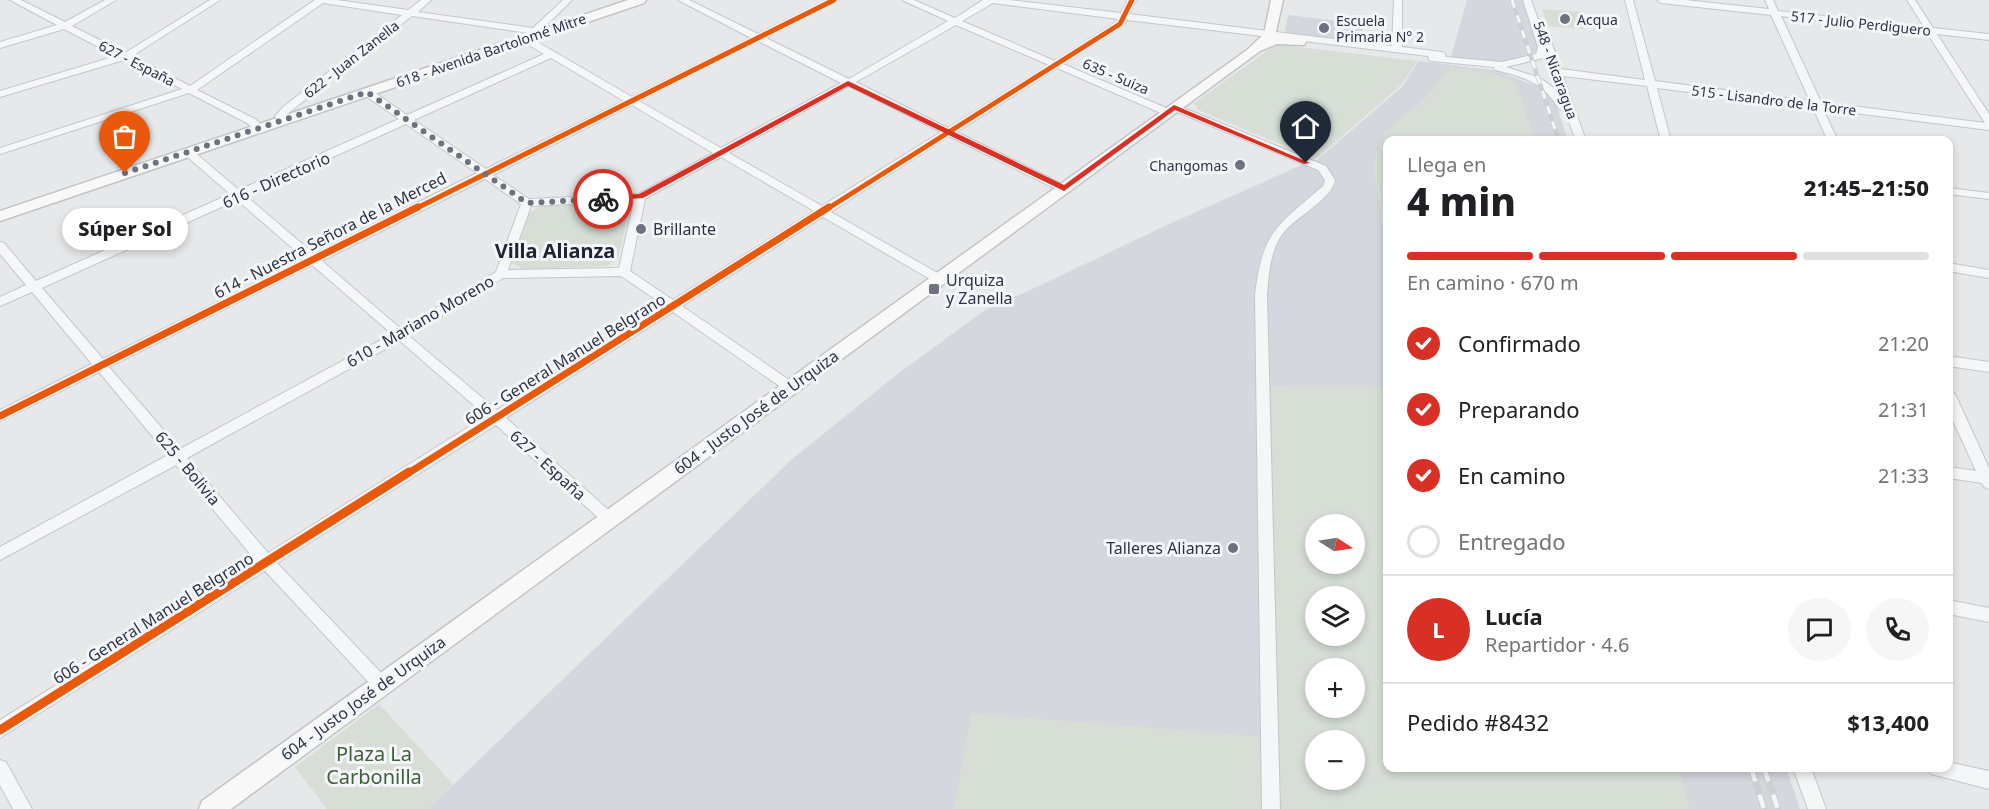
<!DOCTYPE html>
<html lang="es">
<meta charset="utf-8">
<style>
:root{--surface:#fff;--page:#f6f6f6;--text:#202124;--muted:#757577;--line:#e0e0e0;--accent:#d93025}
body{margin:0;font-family:"Noto Sans",sans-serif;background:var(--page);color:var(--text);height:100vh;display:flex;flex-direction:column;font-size:22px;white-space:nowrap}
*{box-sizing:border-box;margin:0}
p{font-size:20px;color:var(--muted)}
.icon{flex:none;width:33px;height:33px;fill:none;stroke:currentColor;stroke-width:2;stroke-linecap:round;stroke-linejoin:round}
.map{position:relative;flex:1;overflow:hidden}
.drawer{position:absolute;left:1383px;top:136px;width:570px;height:636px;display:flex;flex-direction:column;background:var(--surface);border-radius:12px;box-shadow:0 3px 9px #0003}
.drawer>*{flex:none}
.needle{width:39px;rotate:102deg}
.buttons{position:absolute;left:1305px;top:514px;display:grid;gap:12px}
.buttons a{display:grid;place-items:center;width:60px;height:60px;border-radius:50%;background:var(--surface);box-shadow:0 3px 9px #0003;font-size:30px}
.pin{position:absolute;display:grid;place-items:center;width:51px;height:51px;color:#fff;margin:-62px -26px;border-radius:50% 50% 50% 0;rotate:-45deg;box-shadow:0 0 6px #0007}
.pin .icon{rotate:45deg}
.courier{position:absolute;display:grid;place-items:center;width:60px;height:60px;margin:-30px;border:4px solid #d93025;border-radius:50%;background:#fff;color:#222;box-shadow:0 2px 8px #0007}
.bubble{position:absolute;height:42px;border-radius:21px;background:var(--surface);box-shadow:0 3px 9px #0003;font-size:20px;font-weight:800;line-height:42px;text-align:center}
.head em{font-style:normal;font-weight:800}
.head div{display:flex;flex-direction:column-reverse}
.head{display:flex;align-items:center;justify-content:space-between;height:102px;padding:0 24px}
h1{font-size:39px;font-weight:800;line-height:45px}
.bar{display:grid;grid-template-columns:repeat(4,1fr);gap:9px 6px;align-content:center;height:72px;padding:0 24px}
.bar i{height:8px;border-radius:4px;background:var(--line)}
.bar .active{background:var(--accent)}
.bar p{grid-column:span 4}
.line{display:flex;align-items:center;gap:15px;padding:0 24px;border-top:2px solid var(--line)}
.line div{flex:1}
.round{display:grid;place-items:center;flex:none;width:63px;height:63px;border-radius:32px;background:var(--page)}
ol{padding:0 24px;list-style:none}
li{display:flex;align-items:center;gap:18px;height:66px}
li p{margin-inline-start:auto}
li .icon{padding:6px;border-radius:50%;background:var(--accent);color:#fff;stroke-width:4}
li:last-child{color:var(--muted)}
li i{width:33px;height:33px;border:3px solid var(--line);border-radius:50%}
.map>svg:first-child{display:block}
.built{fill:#d4d7dd;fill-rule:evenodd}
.green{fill:#d6ded6;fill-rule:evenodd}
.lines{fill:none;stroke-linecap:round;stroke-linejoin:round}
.minor-casing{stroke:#c4c6c8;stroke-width:2}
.major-casing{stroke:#c2c5c8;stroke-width:3}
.minor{fill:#f5f6f7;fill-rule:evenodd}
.major{fill:#f8f8f8;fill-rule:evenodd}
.rail-far1-casing{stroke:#cecfd2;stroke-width:4.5}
.rail-casing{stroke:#cecfd2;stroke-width:7}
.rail-far1{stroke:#f4f6f9;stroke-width:3;stroke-dasharray:8;stroke-linecap:butt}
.rail{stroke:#f4f6f9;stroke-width:4.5;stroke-dasharray:14;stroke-linecap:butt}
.cycleway-far2-casing{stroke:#f4f6f9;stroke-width:8}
.cycleway-far1-casing{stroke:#f4f6f9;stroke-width:10}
.cycleway-casing{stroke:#f4f6f9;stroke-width:13}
.cycleway-far2{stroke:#e8590c;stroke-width:5}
.cycleway-far1{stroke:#e8590c;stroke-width:7}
.cycleway{stroke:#e8590c;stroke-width:9}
.route{fill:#d93025}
.done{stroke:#6c737f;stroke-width:6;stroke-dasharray:0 10.8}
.poi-dot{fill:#6c737f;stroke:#f4f6f9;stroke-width:2}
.labels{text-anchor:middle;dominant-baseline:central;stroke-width:6;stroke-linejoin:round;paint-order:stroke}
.far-poi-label{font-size:14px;fill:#2b3445;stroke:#f4f6f9;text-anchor:start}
.far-street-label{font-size:14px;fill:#2b3445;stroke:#f4f6f9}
.street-label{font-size:16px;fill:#2b3445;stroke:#f4f6f9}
.poi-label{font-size:16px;fill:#2b3445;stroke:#f4f6f9;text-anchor:start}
.quarter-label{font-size:20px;font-weight:bold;fill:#1d2536;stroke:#f4f6f9}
.near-park-label{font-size:20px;fill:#3f6138;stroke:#f4f6f9}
</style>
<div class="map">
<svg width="1989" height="809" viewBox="0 0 1989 809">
<rect width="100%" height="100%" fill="#e6e8ea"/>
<path class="built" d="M1467 0H1522L1538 44 1536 52 1503 62 1451 57Z
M1288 15 1363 24 1361 42 1287 33 1285 31Z
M1418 61 1493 70 1545 89 1556 104 1568 141H1388V768H1786L1800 809H428L791 460 899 373 985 310 1041 285 1169 224 1306 163 1317 160 1403 86ZM1316 525H1354V564H1316ZM1316 597H1354V636H1316ZM1316 669H1354V708H1316ZM1316 741H1354V780H1316Z"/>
<path class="green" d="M1542 9 1582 12 1586 29 1548 26Z
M1275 45H1280L1417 61 1401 85 1316 159 1196 109 1198 107 1193 104Z
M1451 67 1491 73 1516 82 1535 141H1388L1387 255 1373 166 1385 132 1427 96Z
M622 201 630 207 618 259 607 266 523 269 512 263 527 215 541 205Z
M1271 386 1387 388 1388 768H1679L1690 809H954L971 713 1277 738ZM1316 525H1354V564H1316ZM1316 597H1354V636H1316ZM1316 669H1354V708H1316ZM1316 741H1354V780H1316Z
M379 704 453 784 428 809H327L295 767Z"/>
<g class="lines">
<g class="minor-casing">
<path id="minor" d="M10 0H21L65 22 105 0H116L72 26 125 53 210 0H220L132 56 190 86 315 0H337L408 10 421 0H431L418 12 533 28 563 0H572L533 38 534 40 632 97 751 38 678 0H689L758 34 827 0H838L766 38 849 79 948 21 902 0H914L955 18 983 0H1009L1121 13 1128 0H1136L1129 14 1392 46 1394 0H1402V47L1442 52 1445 53 1446 57 1502 62 1536 54 1538 47 1523 0H1531L1544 36 1550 38 1561 69 1645 80 1625 0H1633L1655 81 1810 101 1771 15 1661 3 1657 0H1685L1769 9 1765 0H1773L1778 11 1924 27 1907 0H1915L1933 28 1989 34V40L1937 34 1989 114V130L1823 109 1838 141H1828L1813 108 1657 88 1671 141H1661L1647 86 1563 76 1586 141H1576L1565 110 1559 109C1543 82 1524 77 1495 70L1494 67 1432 61 1429 60 1428 56 1127 20 1123 26 1063 64 1171 110V114H1163L1057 68 957 132 1068 187V191H1060L949 136 831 212 943 276 945 279 943 282H935L823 217 682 306 795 384 797 387 795 390H785L673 312 506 418 614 515 616 519 614 523 609 525 604 523 496 425 277 563 387 679 389 684 387 689 381 692 375 689 265 571 0 738V720L256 561 176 465 0 560V547L168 455 99 372 0 421V410L92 364 32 292 0 306V297L26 285 0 254V242L4 243 36 281 230 194 184 154V150H192L239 190 399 119 363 94V90H371L407 115 544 54 527 44 523 38 528 33 412 16 291 111 285 116 286 122H278L275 116 283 107 402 15 323 3 197 90 255 119 263 126V130H255L247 123 189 93 0 154V148L182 89 124 60 0 97V91L116 56 64 29 0 48V42L57 25ZM993 3 1118 19 1116 22 1055 61 962 21ZM1781 16 1927 33 1985 123 1821 102ZM956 25 1049 65 948 128 856 82ZM758 41 841 83 721 148 639 101ZM1546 53 1559 92 1540 78 1506 67 1543 58ZM551 58 624 101 486 169 414 120ZM849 86 941 132 822 206 729 153ZM632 105 713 153 638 194 529 199 493 175ZM406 124 477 173 314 254 246 196ZM721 157 814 211 673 300 630 271 645 199ZM485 179 521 204 496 272 401 329 322 261ZM237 200 305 259 103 359 42 288ZM634 201 619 268 508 270 531 206ZM312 265 392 334 180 449 109 367ZM621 276 664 305 497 410 409 336 503 278ZM400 341 486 416 268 553 187 458Z
M1174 104 1326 166 1335 180C1333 198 1296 217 1284 232 1270 249 1269 274 1267 295L1280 809H1262L1255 295C1263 230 1276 227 1323 186L1325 180 1318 170 1170 109 1169 107Z
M1948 188 1989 193V199L1948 194Z
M1948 263 1989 270V278L1948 271Z
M1948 356 1989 362V372L1948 366Z
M1948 389 1955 394 1989 468V489L1984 487 1982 483 1948 478V467L1976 471 1948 410Z
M1948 600 1989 608V622L1948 614Z
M0 760 6 762 32 809H13L0 785Z
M1948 762 1989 771V789L1931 774 1928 768H1948Z
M1793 768H1811L1826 809H1808Z"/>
</g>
<g class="major-casing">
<path id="major" d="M628 0H646L644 3 0 221V211Z
M1271 0H1283L1275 36 1304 39 1306 42 1304 45 1277 44 1260 51 231 809H199L202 801 1247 50 1264 34Z"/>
</g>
<use href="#minor" class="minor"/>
<use href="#major" class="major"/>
<g class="rail-far1-casing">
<path id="rail-far1" d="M1512 0 1559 141"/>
</g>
<g class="rail-casing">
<path id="rail" d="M1751 768 1764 809
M1764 768 1778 809"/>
</g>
<use href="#rail-far1" class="rail-far1"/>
<use href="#rail" class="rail"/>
<g class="cycleway-far2-casing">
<path id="cycleway-far2" d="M415 209 834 0
M827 209 1120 24 1132 0"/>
</g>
<g class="cycleway-far1-casing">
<path id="cycleway-far1" d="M0 416 418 207
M407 474 829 207"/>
</g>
<g class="cycleway-casing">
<path id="cycleway" d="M0 730 409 472"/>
</g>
<use href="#cycleway-far2" class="cycleway-far2"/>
<use href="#cycleway-far1" class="cycleway-far1"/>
<use href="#cycleway" class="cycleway"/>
</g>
<path class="route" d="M848 81 1064 185 1174 105 1310 163 1304 164 1175 110 1064 191 848 86 643 198 603 201 599 199 603 196 639 194Z"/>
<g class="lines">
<path class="done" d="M125 173 367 92 527 203 603 199"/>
</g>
<g class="poi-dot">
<circle cx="1565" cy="19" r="6"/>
<circle cx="1324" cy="28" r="6"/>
<circle cx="1240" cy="165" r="6"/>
<circle cx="641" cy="229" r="6"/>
<rect x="928" y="283" width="12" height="12" rx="3"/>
<circle cx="1233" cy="548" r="6"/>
</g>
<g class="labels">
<g class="far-poi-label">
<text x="1577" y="19">Acqua</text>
<text x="1336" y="20">Escuela<tspan x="1336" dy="16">Primaria N° 2</tspan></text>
<text x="1228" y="165" text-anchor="end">Changomas</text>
</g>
<g class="far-street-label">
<text transform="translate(1861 23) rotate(6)">517 - Julio Perdiguero</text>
<text transform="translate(491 50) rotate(-19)">618 - Avenida Bartolomé Mitre</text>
<text transform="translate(351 59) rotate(-38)">622 - Juan Zanella</text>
<text transform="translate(137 63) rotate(27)">627 - España</text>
<text transform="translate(1556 70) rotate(70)">548 - Nicaragua</text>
<text transform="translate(1116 76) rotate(23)">635 - Suiza</text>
<text transform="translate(1774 100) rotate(7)">515 - Lisandro de la Torre</text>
</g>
<g class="street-label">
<text transform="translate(276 180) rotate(-24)">616 - Directorio</text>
<text transform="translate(330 235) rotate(-27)">614 - Nuestra Señora de la Merced</text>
<text transform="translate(420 321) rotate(-30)">610 - Mariano Moreno</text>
<text transform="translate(565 359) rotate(-32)">606 - General Manuel Belgrano</text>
<text transform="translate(756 412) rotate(-36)">604 - Justo José de Urquiza</text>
<text transform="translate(548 465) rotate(42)">627 - España</text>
<text transform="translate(188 468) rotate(50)">625 - Bolivia</text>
<text transform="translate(153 618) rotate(-32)">606 - General Manuel Belgrano</text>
<text transform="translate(363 698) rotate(-36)">604 - Justo José de Urquiza</text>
</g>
<g class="poi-label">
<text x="653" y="229">Brillante</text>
<text x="946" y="280">Urquiza<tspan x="946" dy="18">y Zanella</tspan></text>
<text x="1221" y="548" text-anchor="end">Talleres Alianza</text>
</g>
<g class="quarter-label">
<text x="555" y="250">Villa Alianza</text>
</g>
<g class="near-park-label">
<text x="374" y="753">Plaza La<tspan x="374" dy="23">Carbonilla</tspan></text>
</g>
</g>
</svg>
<div class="buttons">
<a><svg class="needle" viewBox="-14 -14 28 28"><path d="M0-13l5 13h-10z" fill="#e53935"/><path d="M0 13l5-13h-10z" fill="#757577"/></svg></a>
<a><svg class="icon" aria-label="layers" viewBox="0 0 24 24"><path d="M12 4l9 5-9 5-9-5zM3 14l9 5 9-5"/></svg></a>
<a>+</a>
<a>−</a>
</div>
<div class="pin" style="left:125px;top:173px;background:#ea580c"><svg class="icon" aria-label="bag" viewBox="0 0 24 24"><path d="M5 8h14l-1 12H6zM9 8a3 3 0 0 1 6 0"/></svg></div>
<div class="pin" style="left:1306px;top:163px;background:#1f2937"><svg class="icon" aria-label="home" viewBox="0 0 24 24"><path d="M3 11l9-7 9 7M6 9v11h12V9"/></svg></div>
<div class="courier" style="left:603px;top:199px"><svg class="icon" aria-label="bike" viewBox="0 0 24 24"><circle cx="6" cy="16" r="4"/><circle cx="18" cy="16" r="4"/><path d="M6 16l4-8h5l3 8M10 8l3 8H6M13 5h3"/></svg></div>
<div class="bubble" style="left:62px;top:208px;width:126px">Súper Sol</div>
<section class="drawer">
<div class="head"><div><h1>4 min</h1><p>Llega en</p></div><em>21:45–21:50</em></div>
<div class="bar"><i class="active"></i><i class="active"></i><i class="active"></i><i></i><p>En camino · 670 m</p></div>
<ol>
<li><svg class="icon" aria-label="check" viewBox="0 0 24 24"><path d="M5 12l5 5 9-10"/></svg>Confirmado<p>21:20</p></li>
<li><svg class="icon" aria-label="check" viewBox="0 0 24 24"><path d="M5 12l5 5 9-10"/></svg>Preparando<p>21:31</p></li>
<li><svg class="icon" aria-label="check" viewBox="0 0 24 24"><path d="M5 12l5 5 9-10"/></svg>En camino<p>21:33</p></li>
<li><i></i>Entregado</li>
</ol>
<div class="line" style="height:108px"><b class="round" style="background:var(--accent);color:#fff">L</b><div><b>Lucía</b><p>Repartidor · 4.6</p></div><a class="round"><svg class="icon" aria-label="chat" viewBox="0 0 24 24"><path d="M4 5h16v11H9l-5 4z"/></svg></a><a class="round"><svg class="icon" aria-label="phone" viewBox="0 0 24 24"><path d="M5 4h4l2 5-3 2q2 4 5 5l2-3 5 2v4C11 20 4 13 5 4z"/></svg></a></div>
<div class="line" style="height:78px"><div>Pedido #8432</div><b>$13,400</b></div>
</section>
</div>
